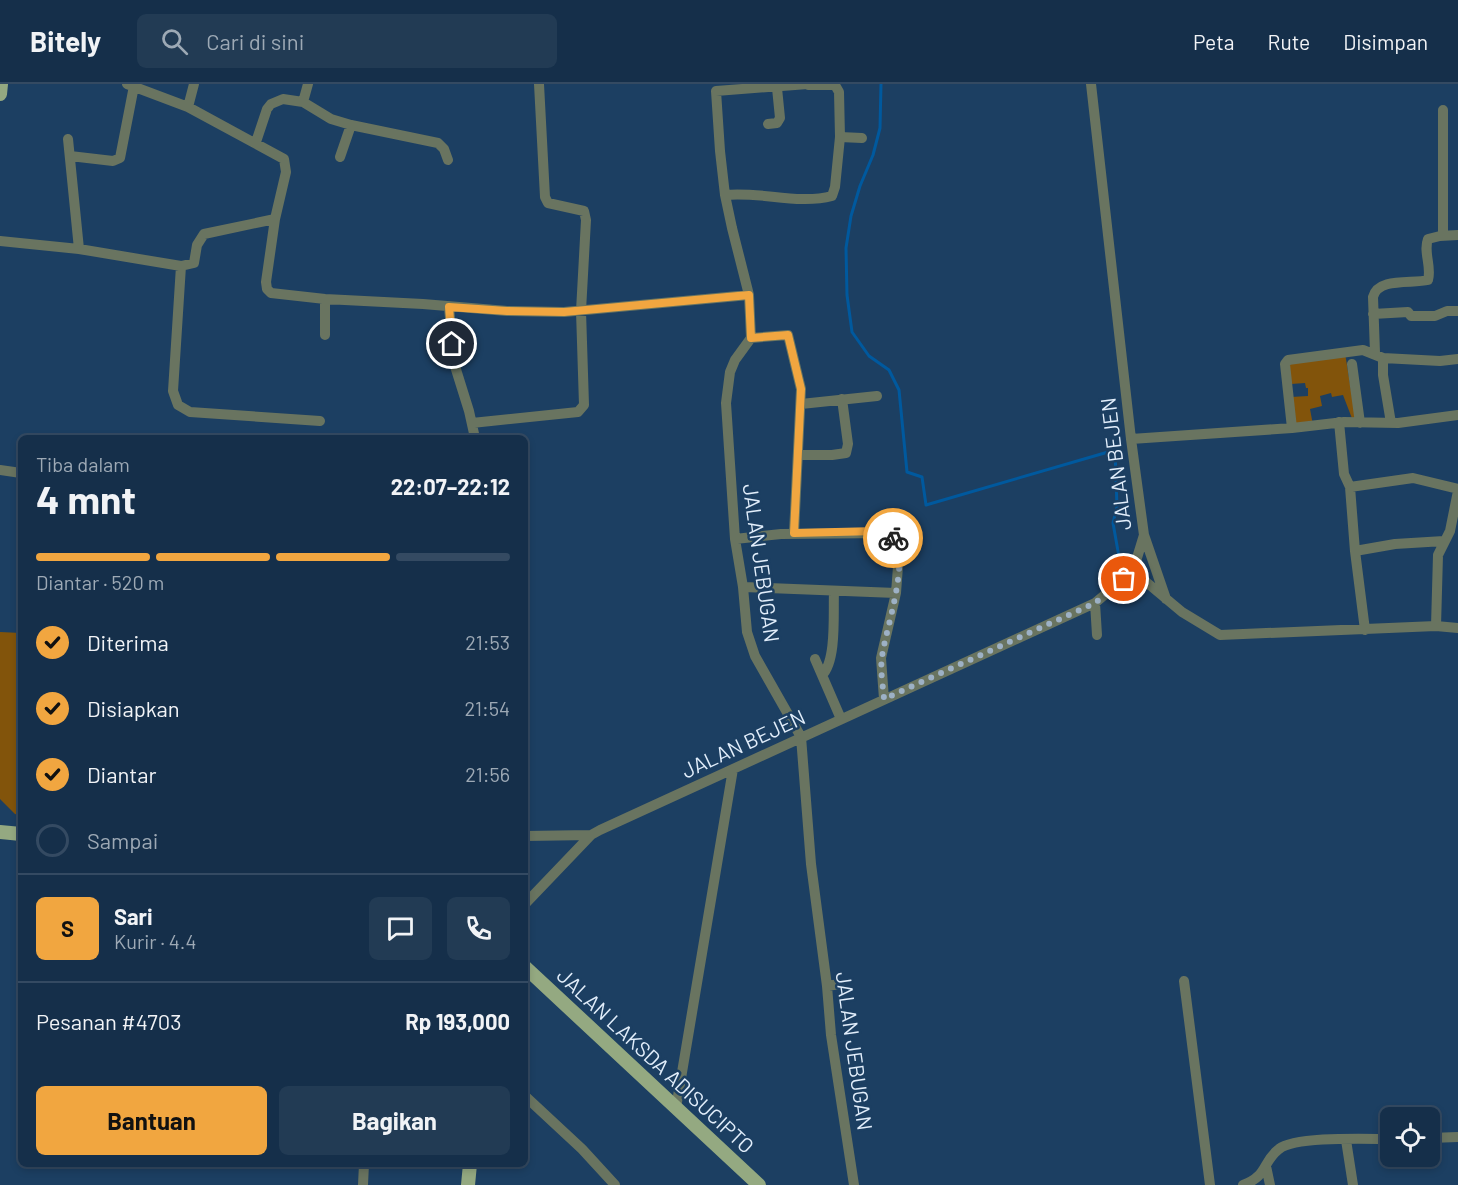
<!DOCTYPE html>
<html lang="id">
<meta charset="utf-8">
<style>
:root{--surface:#152f4a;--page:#223b54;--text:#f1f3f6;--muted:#9da9b5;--line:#344a62;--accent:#f1a640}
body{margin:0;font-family:Barlow,sans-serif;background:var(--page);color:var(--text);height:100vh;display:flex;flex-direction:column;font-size:22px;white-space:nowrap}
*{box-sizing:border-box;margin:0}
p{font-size:20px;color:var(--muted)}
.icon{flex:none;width:33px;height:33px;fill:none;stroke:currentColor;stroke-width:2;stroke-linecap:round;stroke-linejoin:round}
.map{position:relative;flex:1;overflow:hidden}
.side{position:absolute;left:18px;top:351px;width:510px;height:732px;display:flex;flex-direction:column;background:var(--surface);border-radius:9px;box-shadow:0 3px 9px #0003,0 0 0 2px var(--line)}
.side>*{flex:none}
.controls{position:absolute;left:1380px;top:1023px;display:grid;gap:12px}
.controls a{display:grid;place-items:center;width:60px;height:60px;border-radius:9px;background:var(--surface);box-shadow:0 3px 9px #0003,0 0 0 2px var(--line);font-size:30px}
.pin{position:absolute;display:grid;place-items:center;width:51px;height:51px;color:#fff;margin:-26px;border:3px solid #fff;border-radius:50%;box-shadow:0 2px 6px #0007}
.courier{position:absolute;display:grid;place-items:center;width:60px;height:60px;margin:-30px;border:4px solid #f1a640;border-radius:50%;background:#fff;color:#222;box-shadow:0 2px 8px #0007}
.summary em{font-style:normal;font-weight:700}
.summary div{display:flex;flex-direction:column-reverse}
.summary{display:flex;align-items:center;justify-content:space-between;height:102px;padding:0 18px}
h1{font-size:39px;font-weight:700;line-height:45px}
.bar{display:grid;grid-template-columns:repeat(4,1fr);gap:9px 6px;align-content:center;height:72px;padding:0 18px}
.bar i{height:8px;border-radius:4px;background:var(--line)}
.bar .current{background:var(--accent)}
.bar p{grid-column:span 4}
.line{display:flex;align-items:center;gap:15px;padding:0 18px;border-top:2px solid var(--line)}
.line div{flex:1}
.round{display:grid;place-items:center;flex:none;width:63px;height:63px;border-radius:9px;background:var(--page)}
ol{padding:0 18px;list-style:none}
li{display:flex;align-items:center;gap:18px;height:66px}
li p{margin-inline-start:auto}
li .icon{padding:6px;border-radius:50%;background:var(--accent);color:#111;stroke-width:4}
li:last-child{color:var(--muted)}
li i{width:33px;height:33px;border:3px solid var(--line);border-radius:50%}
.button{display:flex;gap:12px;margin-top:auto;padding:12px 18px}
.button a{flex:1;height:69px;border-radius:9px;background:var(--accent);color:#111;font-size:24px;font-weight:700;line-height:69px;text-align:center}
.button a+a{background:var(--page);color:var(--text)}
header{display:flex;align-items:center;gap:36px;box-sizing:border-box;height:84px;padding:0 30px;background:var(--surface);border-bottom:2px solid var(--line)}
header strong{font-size:28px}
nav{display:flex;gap:33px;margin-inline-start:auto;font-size:21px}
.search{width:420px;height:54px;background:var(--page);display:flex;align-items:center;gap:15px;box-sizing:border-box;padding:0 21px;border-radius:9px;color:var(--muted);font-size:22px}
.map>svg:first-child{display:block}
.park{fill:#82540b}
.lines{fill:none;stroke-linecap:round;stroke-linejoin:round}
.stream{stroke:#00599e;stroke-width:3}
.minor{stroke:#697460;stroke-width:10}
.major{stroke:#94a981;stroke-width:14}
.done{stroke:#9db1c5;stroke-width:6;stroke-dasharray:0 10.8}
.route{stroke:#f1a640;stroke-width:8}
.labels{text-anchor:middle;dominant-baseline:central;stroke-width:5;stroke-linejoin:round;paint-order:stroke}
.street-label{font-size:21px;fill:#e2eefb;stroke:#1c3f62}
</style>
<header>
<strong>Bitely</strong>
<div class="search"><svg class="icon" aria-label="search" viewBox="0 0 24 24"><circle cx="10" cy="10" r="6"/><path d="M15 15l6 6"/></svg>Cari di sini</div>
<nav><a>Peta</a><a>Rute</a><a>Disimpan</a></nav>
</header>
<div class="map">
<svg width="1458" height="1101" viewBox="0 0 1458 1101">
<rect width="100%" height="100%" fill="#1c3f62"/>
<path class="park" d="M1345 269 1356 337H1353L1343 311 1332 313 1331 309 1320 312 1322 322 1310 325 1313 341H1294L1291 313 1308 312V304H1306L1305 299 1291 300 1288 278Z
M0 548 21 549V732L15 730 0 715Z"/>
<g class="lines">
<path class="stream" d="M881 0 880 44 873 71 860 102 851 132 846 164 847 211 852 248 869 272 889 286 899 306 907 388 922 393 926 421 1115 366 1117 423 1113 439 1122 490"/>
<path class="minor" d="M127 0 188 23 284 75 286 88 275 135 266 198 267 205 271 209 325 215 423 220 507 227 564 228 749 211
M808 0 716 7 720 67 725 111 732 144 749 211 751 254 735 276 730 288 726 319 735 455 743 503 747 548 755 572 801 653 811 780 827 902 831 951 854 1101
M808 1H835L839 8 840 53 862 54
M303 18 308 0
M188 23 194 0
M1443 26V151
M768 40 777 39 780 34 777 4
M68 55 79 165
M256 58 267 25 271 20 283 15 303 18 331 35 351 41 438 59 444 65 448 76
M70 72 113 77 120 74 134 2
M340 73 351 41
M725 111C760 107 798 121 832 112L835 103 840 53
M0 157 79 165 181 182 194 179 197 161 204 150 275 135
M181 182 173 307 178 321 190 328 320 337
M325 215V251
M449 223 454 279 469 327 475 354
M1373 230 1408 228 1411 232H1435L1447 227H1458
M751 254 788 251 801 305 794 449
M1375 269 1373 213C1378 193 1412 200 1428 196 1432 183 1423 168 1428 155L1440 152 1458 151
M1352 280 1360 339
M801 320 877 312
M1339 338 1344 390 1350 403 1355 467 1365 546
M472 339 578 328 584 321 581 227 586 136 584 127 548 119 545 113 539 0
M1391 339 1383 291V274L1440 277 1458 275
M1292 344 1285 280 1288 276 1363 266 1383 274
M1131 355 1292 344 1344 338 1398 339 1458 331
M798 371H832L846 369 848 360 842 315
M0 386 21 389
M1350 403 1413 394 1458 405
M1144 451 1166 515
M735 455 781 450 888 449 896 458 899 469 896 509 881 574 884 615
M1355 467 1395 460 1444 457
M1133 487 1182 528 1220 551 1436 542 1458 544
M743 503 896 509
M1095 519 1097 551
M1436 542 1438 471 1450 447 1458 407
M815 575 841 635
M822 591C837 577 833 528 834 508
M525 752 591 751
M525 820 591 751 600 746 1095 519 1133 487 1144 451 1131 355 1091 0
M1184 897 1210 1101
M827 902 840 900
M525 1012 582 1065 615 1101
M676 1024 733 685
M1430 1054 1458 1053
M1346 1056 1353 1101
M1266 1082 1270 1101
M363 1101 364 1080
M1243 1101C1268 1092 1262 1078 1279 1065 1295 1052 1367 1055 1390 1055"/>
<path class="major" d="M0 10 1 0
M0 748 21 750
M525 883 759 1101
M468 1101 470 1080"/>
</g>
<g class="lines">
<path class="done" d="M893 454C911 475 885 547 882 573 880 586 883 602 884 615L1095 519 1124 495"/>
<path class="route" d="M452 260 449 223 507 227 564 228 749 211 751 254 788 251 801 305 794 449 877 447 888 449 893 454"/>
</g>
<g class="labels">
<g class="street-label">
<text transform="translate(1115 380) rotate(-97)">JALAN BEJEN</text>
<text transform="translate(762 479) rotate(82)">JALAN JEBUGAN</text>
<text transform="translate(743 659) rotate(-25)">JALAN BEJEN</text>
<text transform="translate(855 967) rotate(82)">JALAN JEBUGAN</text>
<text transform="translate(656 976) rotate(43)">JALAN LAKSDA ADISUCIPTO</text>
</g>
</g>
</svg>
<div class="controls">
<a><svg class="icon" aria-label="locate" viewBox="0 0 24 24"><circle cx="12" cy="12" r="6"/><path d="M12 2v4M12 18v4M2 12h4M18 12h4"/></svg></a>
</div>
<div class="pin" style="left:1124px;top:495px;background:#ea580c"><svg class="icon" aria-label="bag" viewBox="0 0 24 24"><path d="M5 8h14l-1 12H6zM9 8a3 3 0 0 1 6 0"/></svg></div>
<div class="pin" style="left:452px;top:260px;background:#1f2937"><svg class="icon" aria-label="home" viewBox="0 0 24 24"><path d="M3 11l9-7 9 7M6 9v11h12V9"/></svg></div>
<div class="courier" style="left:893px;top:454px"><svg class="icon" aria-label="bike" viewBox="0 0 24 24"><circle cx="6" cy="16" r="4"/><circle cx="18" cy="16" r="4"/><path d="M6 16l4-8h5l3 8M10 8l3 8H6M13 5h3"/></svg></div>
<section class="side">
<div class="summary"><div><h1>4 mnt</h1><p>Tiba dalam</p></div><em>22:07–22:12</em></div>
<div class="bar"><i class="current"></i><i class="current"></i><i class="current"></i><i></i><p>Diantar · 520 m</p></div>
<ol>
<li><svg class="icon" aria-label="check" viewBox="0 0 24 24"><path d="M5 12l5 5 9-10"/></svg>Diterima<p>21:53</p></li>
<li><svg class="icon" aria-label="check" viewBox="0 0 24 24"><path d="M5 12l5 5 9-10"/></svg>Disiapkan<p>21:54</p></li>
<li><svg class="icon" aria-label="check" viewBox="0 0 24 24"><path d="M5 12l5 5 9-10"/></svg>Diantar<p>21:56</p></li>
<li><i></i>Sampai</li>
</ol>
<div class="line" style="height:108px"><b class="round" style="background:var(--accent);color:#111">S</b><div><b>Sari</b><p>Kurir · 4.4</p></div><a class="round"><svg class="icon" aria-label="chat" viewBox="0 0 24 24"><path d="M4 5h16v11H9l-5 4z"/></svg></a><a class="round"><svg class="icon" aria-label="phone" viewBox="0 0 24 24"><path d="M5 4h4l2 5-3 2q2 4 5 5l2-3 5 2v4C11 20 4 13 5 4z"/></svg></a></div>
<div class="line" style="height:78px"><div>Pesanan #4703</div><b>Rp 193,000</b></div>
<div class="button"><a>Bantuan</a><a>Bagikan</a></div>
</section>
</div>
